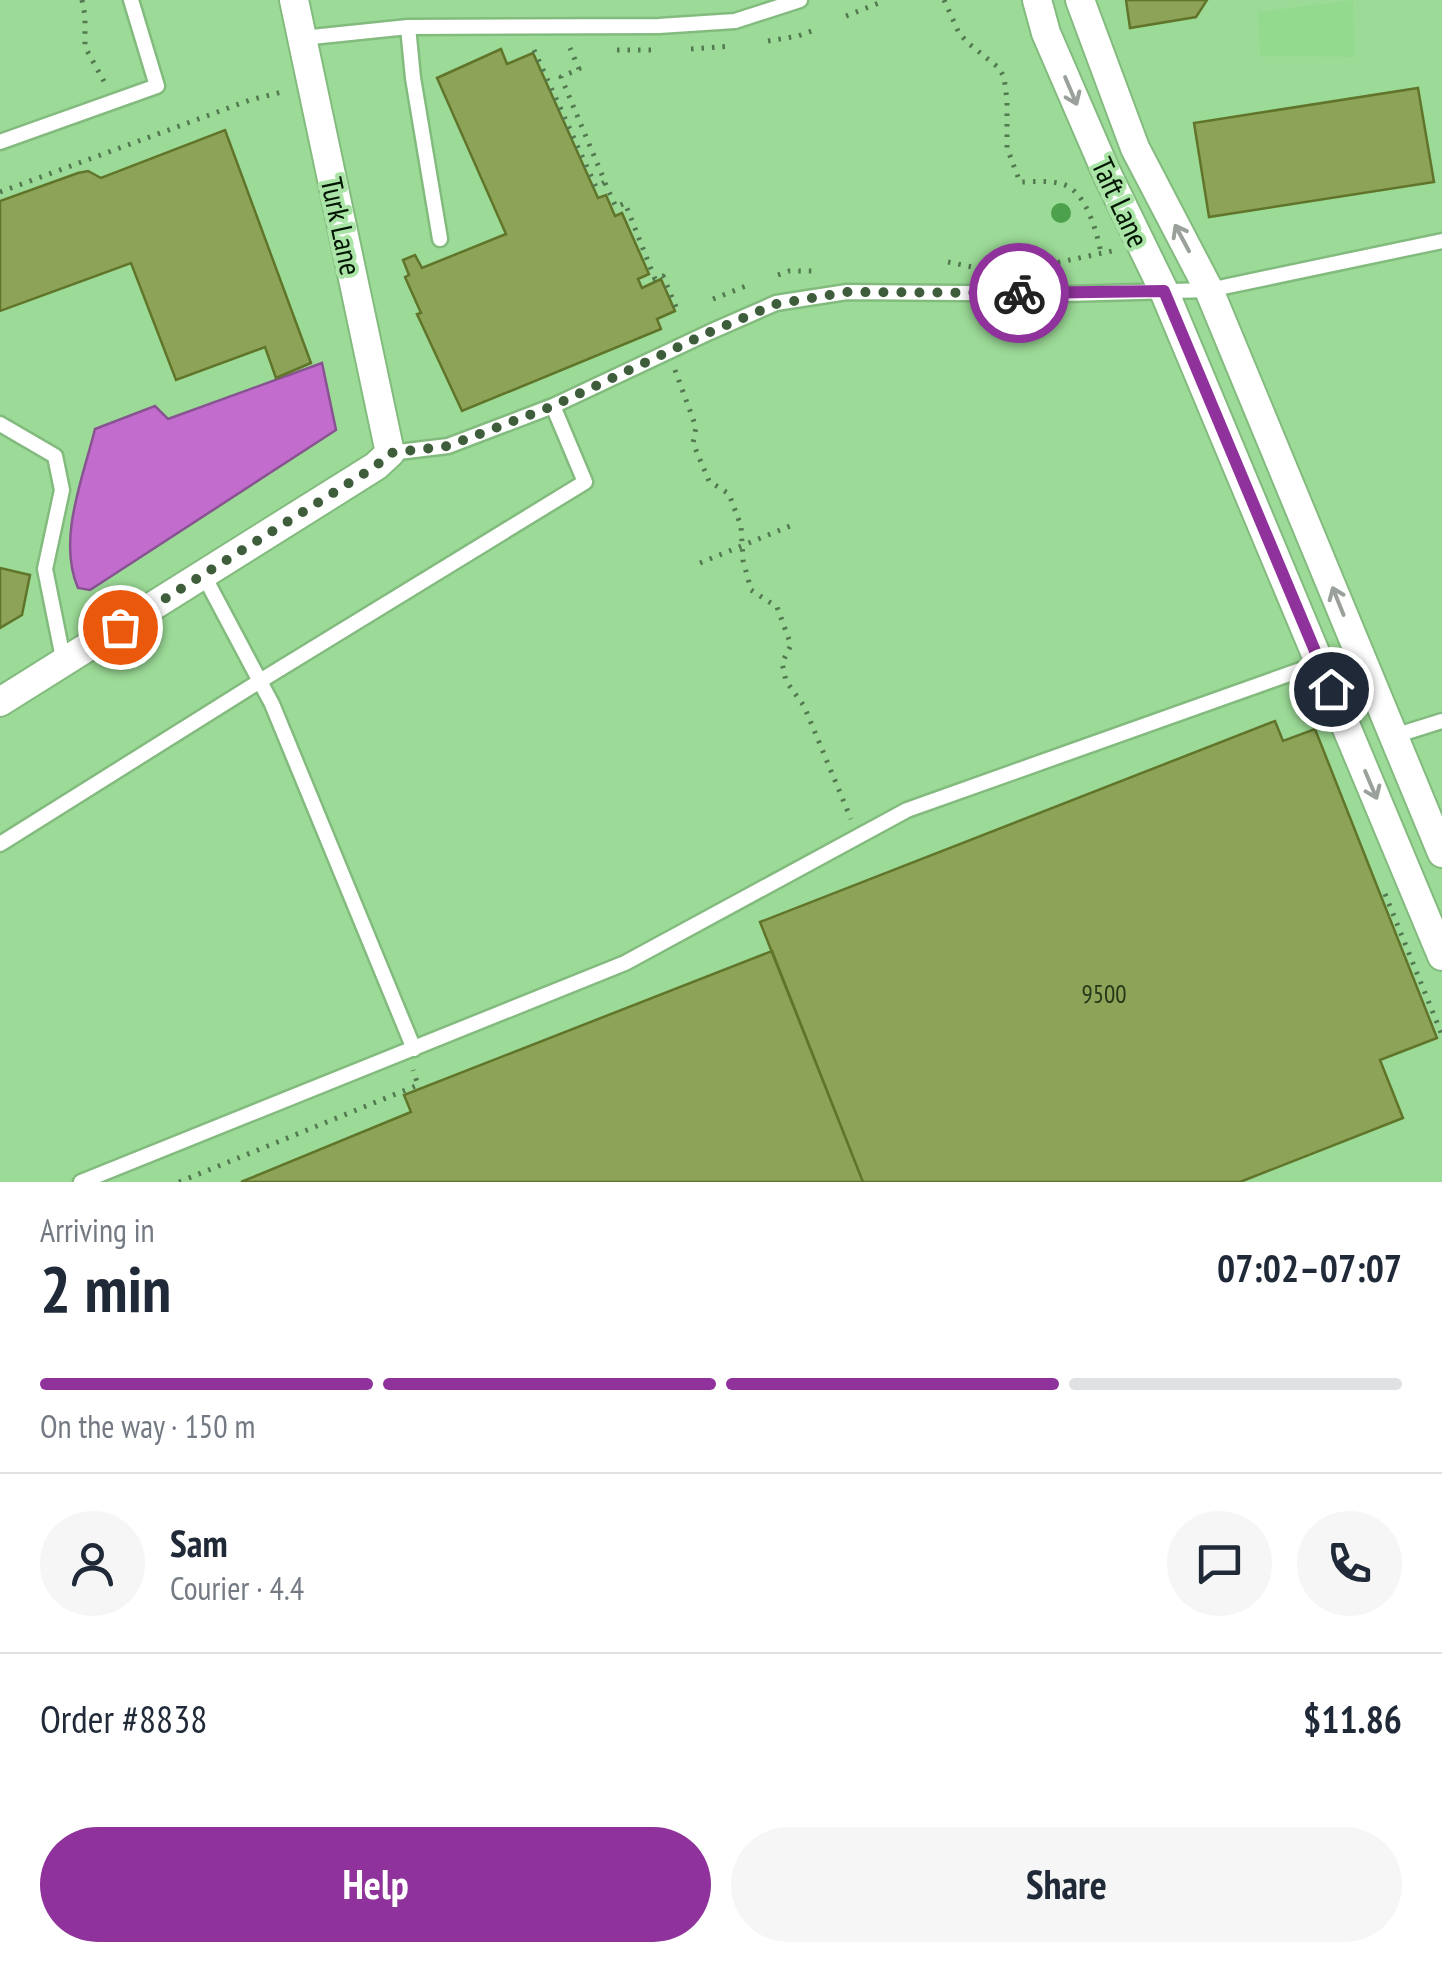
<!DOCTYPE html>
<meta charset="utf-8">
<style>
:root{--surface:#fff;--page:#f6f6f7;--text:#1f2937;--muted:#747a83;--line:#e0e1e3;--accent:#8f329b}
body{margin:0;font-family:"PT Sans Narrow",sans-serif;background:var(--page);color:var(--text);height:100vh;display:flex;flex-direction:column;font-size:38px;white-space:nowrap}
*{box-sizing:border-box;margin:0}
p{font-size:32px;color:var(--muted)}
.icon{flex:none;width:55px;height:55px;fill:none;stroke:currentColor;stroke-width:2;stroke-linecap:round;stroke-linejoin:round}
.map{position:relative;height:1182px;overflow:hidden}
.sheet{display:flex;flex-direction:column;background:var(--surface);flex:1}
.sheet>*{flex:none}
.pin{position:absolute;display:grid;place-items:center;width:85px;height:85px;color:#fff;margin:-42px;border:5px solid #fff;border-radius:50%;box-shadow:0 2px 10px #0007}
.courier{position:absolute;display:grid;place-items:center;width:100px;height:100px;margin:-50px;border:8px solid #8f329b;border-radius:50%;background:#fff;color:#222;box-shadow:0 2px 12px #0007}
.overview em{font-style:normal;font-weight:600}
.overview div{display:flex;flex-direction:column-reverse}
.overview{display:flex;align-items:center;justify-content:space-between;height:170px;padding:0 40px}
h1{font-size:65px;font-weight:600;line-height:75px}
.bar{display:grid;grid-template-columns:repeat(4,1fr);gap:15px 10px;align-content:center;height:120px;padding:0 40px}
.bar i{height:12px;border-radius:8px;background:var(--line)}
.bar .on{background:var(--accent)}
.bar p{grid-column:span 4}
.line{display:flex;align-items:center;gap:25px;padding:0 40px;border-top:2px solid var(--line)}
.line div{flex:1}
.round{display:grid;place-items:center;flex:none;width:105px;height:105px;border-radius:52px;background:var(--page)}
.primary-button{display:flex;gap:20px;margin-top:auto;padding:20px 40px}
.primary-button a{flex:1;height:115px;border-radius:60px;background:var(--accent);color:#fff;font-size:40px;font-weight:600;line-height:115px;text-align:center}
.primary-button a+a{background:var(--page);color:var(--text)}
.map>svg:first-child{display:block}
.built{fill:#9cdb97}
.green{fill:#93da8e}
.water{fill:#c26dce;stroke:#885391;stroke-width:2.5}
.building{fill:#8ca358;stroke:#61752a;stroke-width:2.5}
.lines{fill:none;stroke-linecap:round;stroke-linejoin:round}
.service-casing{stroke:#83bb7f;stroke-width:19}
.minor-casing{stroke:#83bb7f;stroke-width:32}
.path{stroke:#537951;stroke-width:5;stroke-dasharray:2.5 8;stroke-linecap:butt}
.service{stroke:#fff;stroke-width:14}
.minor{stroke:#fff;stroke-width:28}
.tree{fill:#4ca14c}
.oneway{stroke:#9aa19a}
.done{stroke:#3d5d3b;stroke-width:10;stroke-dasharray:0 18}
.route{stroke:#8f329b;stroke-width:12}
.labels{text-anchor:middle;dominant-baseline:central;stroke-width:8;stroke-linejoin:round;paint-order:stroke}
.number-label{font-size:25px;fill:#243818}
.street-label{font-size:30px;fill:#021502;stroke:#aae4a6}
</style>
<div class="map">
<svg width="1442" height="1182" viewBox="0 0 1442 1182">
<rect width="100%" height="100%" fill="#aae4a6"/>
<path class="built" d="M0 0H1442V1182H0Z"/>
<path class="green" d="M1353 0 1355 57 1260 56 1258 12Z"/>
<path class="water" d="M322 363 336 430 90 590 78 588C57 539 83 478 95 429L155 406 168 419Z"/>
<path class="building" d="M1126 0H1207L1196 17 1130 28Z
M501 49 507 64 533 53 598 198 606 195 615 216 622 213 649 274 638 279 642 288 661 279 675 311 657 319 661 329 462 411 417 314 421 313 405 277 409 275 403 260 415 255 422 268 506 234 437 78Z
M1418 88 1434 182 1209 217 1194 123Z
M225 130 311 363 276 378 265 347 176 380 131 263 0 311V201L78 173 88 171 101 178Z
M0 568 30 575 22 615 0 628Z
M1275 721 1283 741 1315 729 1437 1038 1380 1060 1403 1118 1240 1182H863L760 922Z
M772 951 863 1182H241L411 1112 404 1095Z"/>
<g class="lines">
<g class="service-casing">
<path id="service" d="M408 27 413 78 440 239
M302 38 408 27 659 26 735 21 800 0
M0 142 157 86 131 0
M0 424 55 456 62 490 45 569 64 663
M390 453 448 446 553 406 710 332 776 303 847 292 1066 294 1209 290 1442 241
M203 574 272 704 414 1049
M1394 736 1442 721
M0 844 260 681 585 482 553 406
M81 1182 625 963 907 810 1320 663 1360 653"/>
</g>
<g class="minor-casing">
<path id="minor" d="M1037 0 1046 33 1107 174 1164 291 1442 956
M1080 0 1135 148 1209 290 1442 853
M0 702 376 466 390 453 294 0"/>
</g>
<path class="path" d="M82 0 85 16V47L106 85
M944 0 959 33 968 43 999 68 1004 77 1007 100V148L1020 182C1034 182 1056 179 1069 187 1088 199 1097 233 1101 253
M846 16 884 1
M768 41 798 36 817 29
M691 49 731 46
M534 50 596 187 605 182 561 77 579 69 570 48
M617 50H653
M605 183 616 207 625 203 655 279 663 276 679 314
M0 192 250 100 286 91
M948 262 987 270
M1027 269 1117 250
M778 275 789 271H818
M713 299 746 286
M675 370 696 427 693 443 709 481 729 494 741 526 743 560 751 590 777 607 791 645 782 663 786 681 804 706 851 819
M700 563 790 526
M1385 894 1442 1035
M179 1182 418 1085 413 1070"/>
<use href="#service" class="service"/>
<use href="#minor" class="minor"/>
</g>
<circle class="tree" cx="1061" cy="213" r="10"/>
<defs><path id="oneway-shaft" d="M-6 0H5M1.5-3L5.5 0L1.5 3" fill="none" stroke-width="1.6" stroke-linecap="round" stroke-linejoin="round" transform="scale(2.5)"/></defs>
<g class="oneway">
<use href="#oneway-shaft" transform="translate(1071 91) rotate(67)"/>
<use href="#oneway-shaft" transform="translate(1182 238) rotate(-118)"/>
<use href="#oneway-shaft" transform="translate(1338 601) rotate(-112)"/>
<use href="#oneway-shaft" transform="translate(1371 785) rotate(67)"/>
</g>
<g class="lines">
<path class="done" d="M120 627 376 466 390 453 448 446 553 406 710 332 776 304 847 292 1019 293"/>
<path class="route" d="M1019 293 1164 291 1331 689"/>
</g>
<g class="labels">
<g class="number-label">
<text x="1104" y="994">9500</text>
</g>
<g class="street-label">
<text transform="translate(1121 202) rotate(65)">Taft Lane</text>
<text transform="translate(342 226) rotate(78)">Turk Lane</text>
</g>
</g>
</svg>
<div class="pin" style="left:120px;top:627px;background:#ea580c"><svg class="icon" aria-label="bag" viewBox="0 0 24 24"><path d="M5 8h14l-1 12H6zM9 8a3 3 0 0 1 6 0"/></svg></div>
<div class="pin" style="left:1331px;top:689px;background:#1f2937"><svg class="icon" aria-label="home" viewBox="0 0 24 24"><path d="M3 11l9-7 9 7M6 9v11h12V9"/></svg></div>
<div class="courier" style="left:1019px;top:293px"><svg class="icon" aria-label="bike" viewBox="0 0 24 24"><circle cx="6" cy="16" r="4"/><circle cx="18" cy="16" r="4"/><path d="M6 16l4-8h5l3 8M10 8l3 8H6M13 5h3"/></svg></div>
</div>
<section class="sheet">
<div class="overview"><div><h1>2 min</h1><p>Arriving in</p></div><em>07:02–07:07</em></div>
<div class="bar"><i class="on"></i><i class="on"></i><i class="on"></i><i></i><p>On the way · 150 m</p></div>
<div class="line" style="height:180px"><a class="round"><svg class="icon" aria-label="person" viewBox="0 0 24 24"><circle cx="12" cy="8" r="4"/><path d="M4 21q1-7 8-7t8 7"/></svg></a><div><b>Sam</b><p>Courier · 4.4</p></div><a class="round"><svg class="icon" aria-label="chat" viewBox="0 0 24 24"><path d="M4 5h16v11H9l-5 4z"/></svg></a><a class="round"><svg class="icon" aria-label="phone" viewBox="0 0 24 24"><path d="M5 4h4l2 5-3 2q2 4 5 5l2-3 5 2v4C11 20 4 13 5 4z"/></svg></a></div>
<div class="line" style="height:130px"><div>Order #8838</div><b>$11.86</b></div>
<div class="primary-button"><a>Help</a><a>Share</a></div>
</section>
